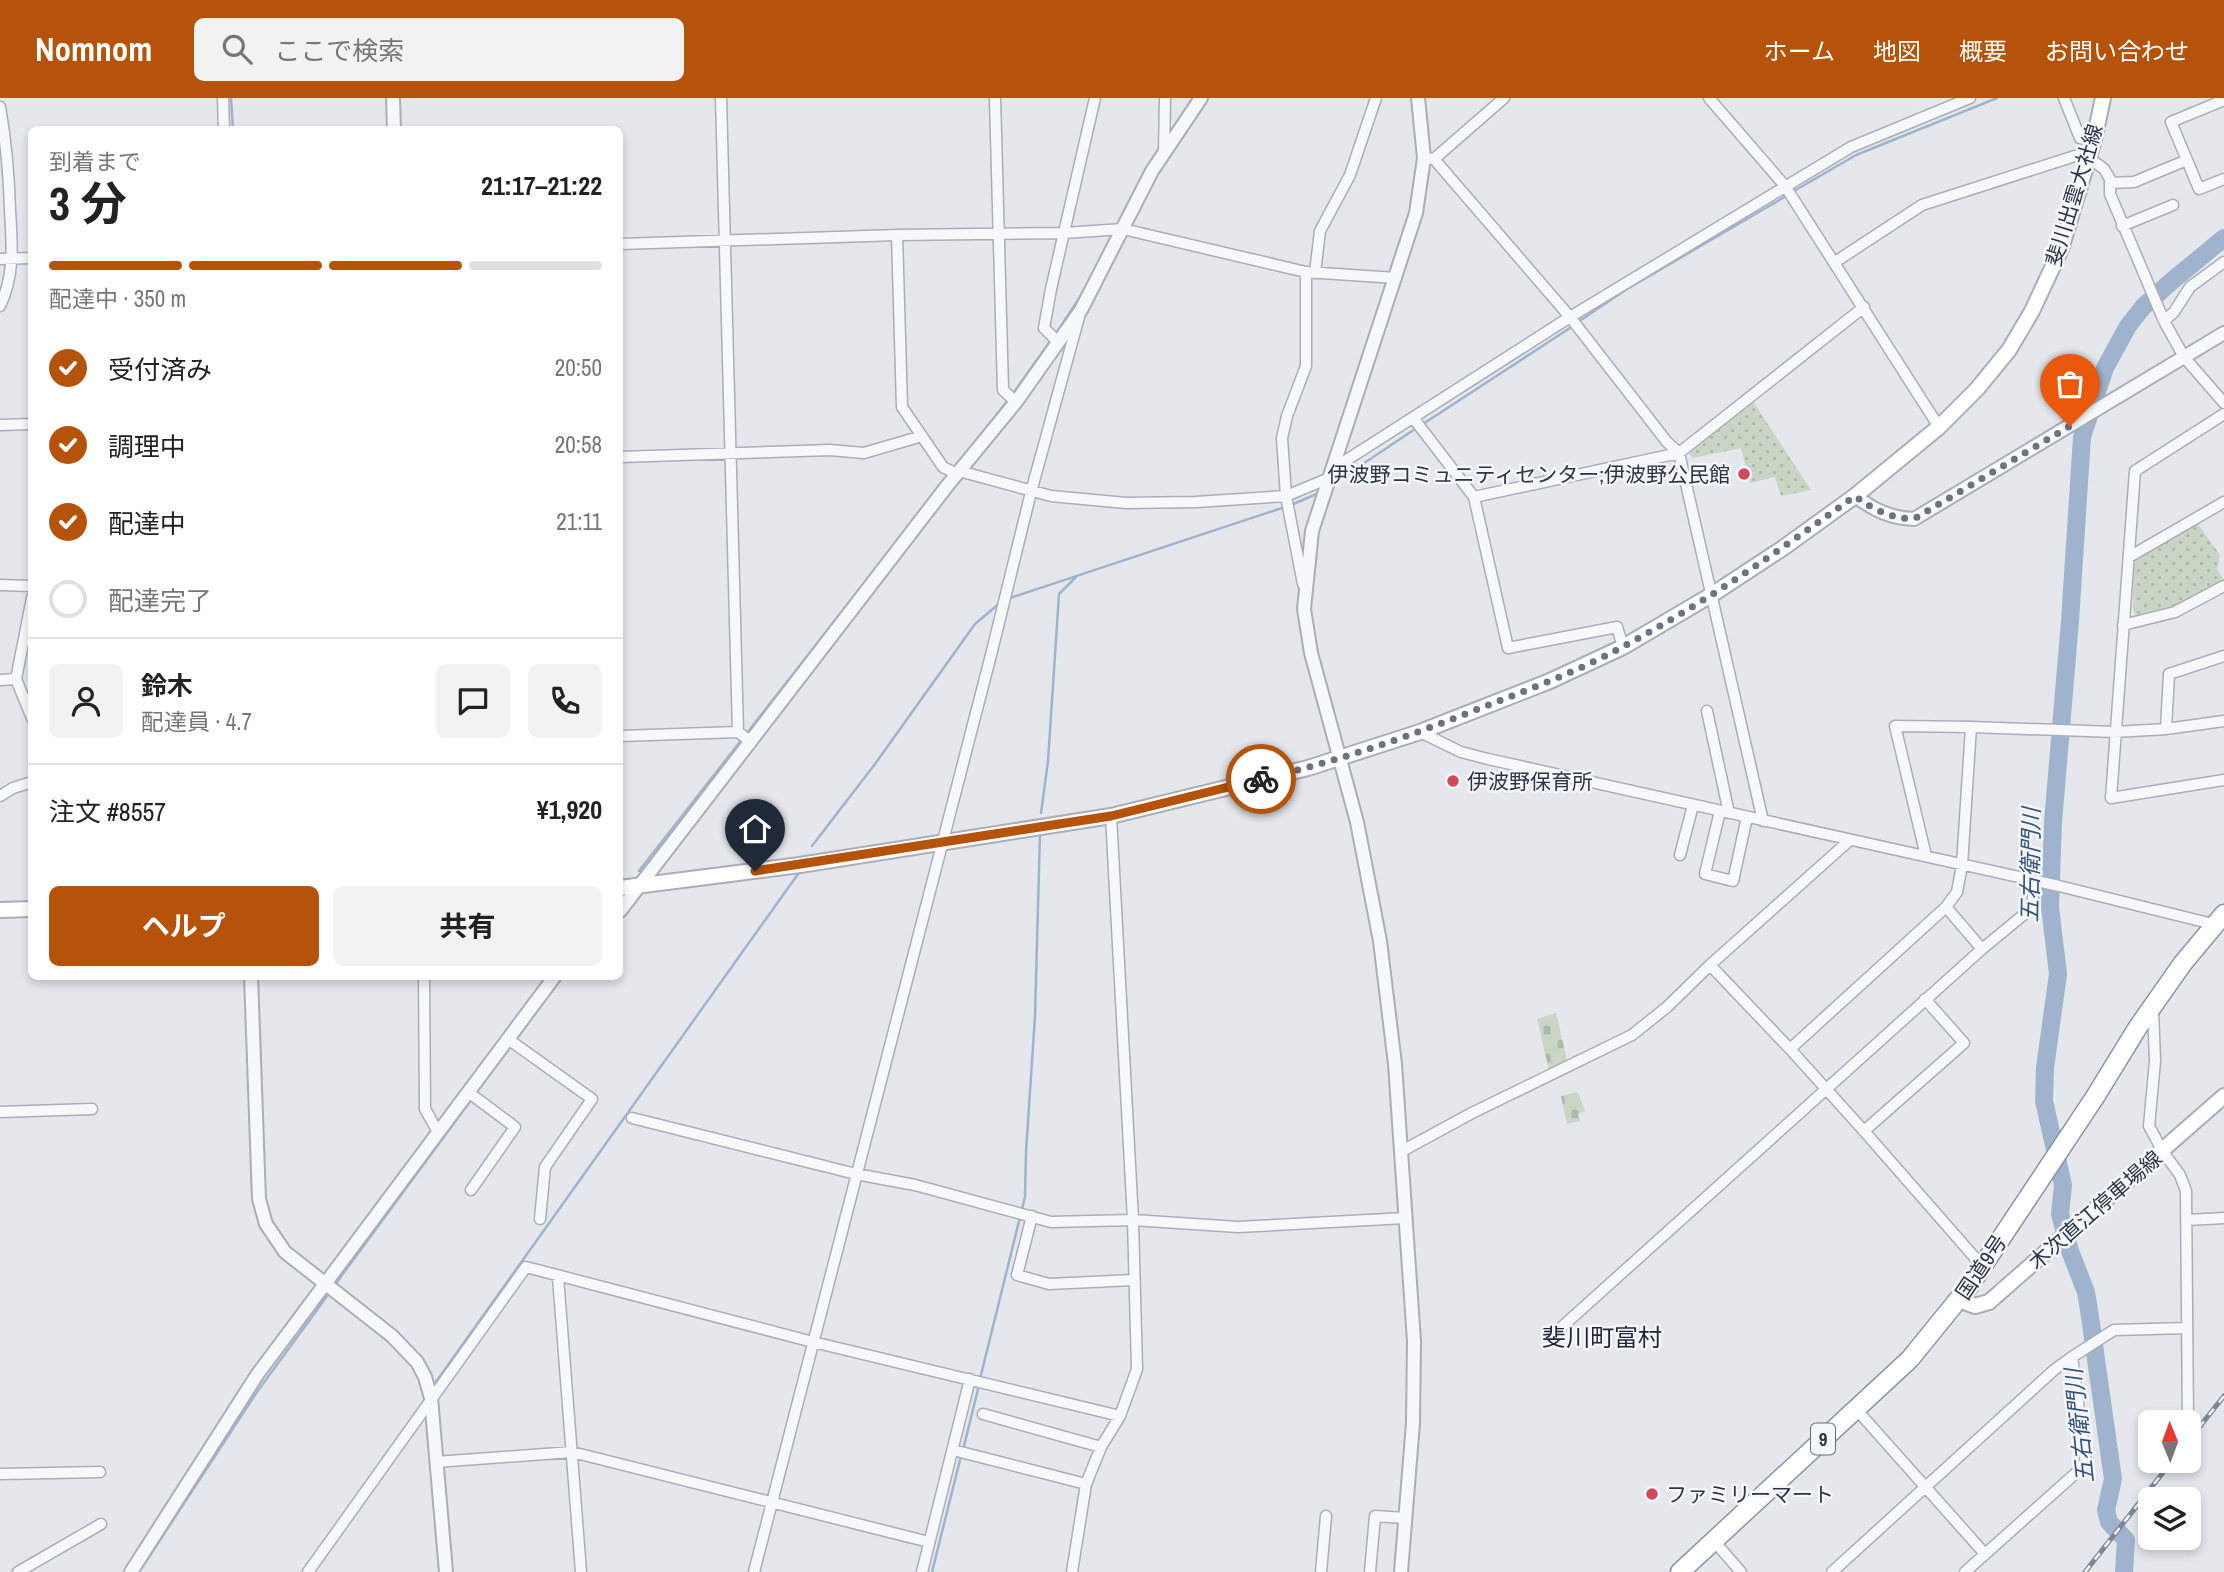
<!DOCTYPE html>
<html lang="ja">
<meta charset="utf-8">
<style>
:root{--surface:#fff;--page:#f2f2f2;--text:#222;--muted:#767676;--line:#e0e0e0;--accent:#b45309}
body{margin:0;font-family:"Archivo Narrow","Noto Sans JP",sans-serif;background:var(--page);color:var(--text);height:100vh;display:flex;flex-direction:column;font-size:26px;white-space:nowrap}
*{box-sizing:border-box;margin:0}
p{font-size:23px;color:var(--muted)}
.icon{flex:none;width:38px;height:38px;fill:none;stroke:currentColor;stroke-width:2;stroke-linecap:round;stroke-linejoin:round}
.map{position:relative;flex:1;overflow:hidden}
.drawer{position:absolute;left:28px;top:28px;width:595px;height:854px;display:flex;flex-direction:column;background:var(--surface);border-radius:10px;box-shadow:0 4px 10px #0003}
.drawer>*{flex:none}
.needle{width:46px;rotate:359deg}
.controls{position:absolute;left:2138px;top:1312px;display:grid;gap:14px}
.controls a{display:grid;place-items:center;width:63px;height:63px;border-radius:10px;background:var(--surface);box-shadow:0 4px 10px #0003;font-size:35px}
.pin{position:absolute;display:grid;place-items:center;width:60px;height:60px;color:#fff;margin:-72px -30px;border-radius:50% 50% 50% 0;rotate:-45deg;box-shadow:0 0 7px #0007}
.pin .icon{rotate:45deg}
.courier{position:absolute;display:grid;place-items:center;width:70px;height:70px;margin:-35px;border:5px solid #b45309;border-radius:50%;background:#fff;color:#222;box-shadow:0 2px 9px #0007}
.headline em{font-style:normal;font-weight:700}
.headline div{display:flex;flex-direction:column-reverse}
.headline{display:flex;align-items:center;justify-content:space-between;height:119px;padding:0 21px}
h1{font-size:46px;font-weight:700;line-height:52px}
.bar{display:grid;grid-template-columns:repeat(4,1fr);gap:10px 7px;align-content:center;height:84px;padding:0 21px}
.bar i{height:9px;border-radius:5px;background:var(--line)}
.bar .on{background:var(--accent)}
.bar p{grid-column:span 4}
.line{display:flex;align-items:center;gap:18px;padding:0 21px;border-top:2px solid var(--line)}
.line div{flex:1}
.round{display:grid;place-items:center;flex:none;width:74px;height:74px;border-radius:10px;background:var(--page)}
ol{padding:0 21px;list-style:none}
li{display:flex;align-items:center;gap:21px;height:77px}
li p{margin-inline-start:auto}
li .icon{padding:7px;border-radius:50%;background:var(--accent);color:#fff;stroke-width:4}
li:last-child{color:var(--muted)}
li i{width:38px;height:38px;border:4px solid var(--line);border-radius:50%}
.button{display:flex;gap:14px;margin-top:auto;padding:14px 21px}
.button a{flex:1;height:80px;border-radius:10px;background:var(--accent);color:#fff;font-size:28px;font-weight:700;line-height:80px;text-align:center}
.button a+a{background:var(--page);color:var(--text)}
header{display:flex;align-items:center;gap:42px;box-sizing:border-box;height:98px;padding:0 35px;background:var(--accent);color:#fff}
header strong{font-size:33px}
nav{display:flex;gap:38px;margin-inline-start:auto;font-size:24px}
.search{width:490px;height:63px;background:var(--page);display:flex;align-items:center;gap:18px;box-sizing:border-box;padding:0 24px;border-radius:10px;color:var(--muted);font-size:26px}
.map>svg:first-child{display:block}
.green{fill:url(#green-dots)}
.cemetery{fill:url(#cemetery-stones)}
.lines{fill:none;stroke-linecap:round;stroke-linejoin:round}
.stream{stroke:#9fb4cc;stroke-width:2.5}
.river{stroke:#9fb4cc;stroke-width:18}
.minor-casing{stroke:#a9aeb7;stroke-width:13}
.tertiary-casing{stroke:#a9aeb7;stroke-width:16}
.secondary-casing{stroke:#a9aeb7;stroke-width:18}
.trunk-casing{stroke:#8b94a3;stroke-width:21}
.minor{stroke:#f7f8fa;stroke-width:10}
.tertiary{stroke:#f7f8fa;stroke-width:12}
.secondary{stroke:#fff;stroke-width:14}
.trunk{stroke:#fff;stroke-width:18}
.rail-casing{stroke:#7d8696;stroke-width:5}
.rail{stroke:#f4f6f9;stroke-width:2.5;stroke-dasharray:8;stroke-linecap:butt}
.done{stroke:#6c737f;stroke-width:7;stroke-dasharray:0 12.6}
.route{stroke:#b45309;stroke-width:9}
.poi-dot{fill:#d1495b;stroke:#f4f6f9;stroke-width:2.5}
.labels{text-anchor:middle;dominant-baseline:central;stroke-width:5;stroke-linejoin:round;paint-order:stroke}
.shield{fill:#f4f6f9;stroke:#676e7b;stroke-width:2}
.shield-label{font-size:19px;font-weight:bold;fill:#2b3445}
.street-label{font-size:21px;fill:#2b3445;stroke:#f4f6f9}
.poi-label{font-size:21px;fill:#2b3445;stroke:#f4f6f9;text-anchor:start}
.water-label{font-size:23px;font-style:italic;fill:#34527a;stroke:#f4f6f9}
.quarter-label{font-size:24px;fill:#1d2536;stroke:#f4f6f9}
</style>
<header>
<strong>Nomnom</strong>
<div class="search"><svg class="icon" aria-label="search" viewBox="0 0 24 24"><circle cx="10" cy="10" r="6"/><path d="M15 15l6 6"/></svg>ここで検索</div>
<nav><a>ホーム</a><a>地図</a><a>概要</a><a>お問い合わせ</a></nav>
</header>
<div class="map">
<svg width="2224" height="1474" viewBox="0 0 2224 1474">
<defs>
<pattern id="green-dots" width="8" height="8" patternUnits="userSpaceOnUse" patternTransform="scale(1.75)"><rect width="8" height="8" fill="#c9d6c5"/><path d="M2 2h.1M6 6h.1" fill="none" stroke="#adb8ab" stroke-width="1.8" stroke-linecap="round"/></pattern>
<pattern id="cemetery-stones" width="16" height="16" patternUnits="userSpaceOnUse" patternTransform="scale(1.75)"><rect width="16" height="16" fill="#c9d6c5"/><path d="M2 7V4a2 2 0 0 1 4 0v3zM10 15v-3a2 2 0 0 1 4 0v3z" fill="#adb8ab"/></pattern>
</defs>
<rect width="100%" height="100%" fill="#e4e7ec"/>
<path class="green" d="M1752 302 1811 392 1781 398 1775 379 1750 385 1741 350 1693 360 1686 352Z
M2198 426 2220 457 2217 471 2224 482 2177 507 2135 517 2133 512V464Z"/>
<path class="cemetery" d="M1556 915 1567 962 1549 972 1537 921Z
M1578 994 1585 1013 1578 1016 1580 1023 1567 1026 1561 998Z"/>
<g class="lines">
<path class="stream" d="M231 0 233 32
M1167 39 1193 0
M1794 93 1856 57 1997 0
M1578 224 1627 191 1788 97
M1055 237 1082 196
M1012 297 1051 242
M1423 326 1573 228
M958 365 1008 302
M1333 386 1418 329
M1007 501 1291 407 1319 395
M747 635 898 442
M1041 715 1048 663 1059 496 1076 479
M812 748 875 666 975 526 1001 504
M639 773 743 640
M515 943 562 878
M475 996 511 948
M334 1188 471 1002
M980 1281 1025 1099 1026 1054 1035 918 1040 735
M433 1288 798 776
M963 1352 979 1287
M341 1420 426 1300
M139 1474 257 1294 330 1194
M932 1474 961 1358"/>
<path class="river" d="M2124 1474 2126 1442 2109 1424 2106 1412 2113 1381 2089 1212 2086 1194 2070 1153 2060 1116 2063 1087 2044 1003 2045 970 2058 876 2050 809 2053 724 2070 523 2082 339 2105 270 2128 228 2143 209 2173 182 2224 140"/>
<g class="minor-casing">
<path id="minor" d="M223 0 224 32
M721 0 738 634
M995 0 1003 292 1016 304
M1709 0 1785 88 1939 329
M2064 0 2080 40 2094 42
M0 9C6 43 9 77 10 112 12 146 15 176 0 208
M1164 55 1165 0
M1424 60 1434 61 1570 219 1667 344 1679 355 1763 723
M1434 61 1504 0
M2187 62 2171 24 2224 2
M2110 85 2134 84 2187 62 2199 91 2224 81
M2122 128 2173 107
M897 137 902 309 943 369 957 376
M620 146 897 137 1064 135 1123 131 1306 174 1396 180
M0 161 32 160
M1835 164 1922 107 2078 57 2088 59 2104 71 2110 81V96L2164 223 2184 259 2224 305
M1315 175 1320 133 1350 77 1376 0
M2164 223 2174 214 2190 189 2224 164
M1057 243 1044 230 1051 191 1095 0
M2224 316 2135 373 2111 700 2224 682
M1414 321 1474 399 1508 550 1617 529 1623 549
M0 327 32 326
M620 359 830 352 864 355 922 338
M1331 372 1570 219 1851 49 1970 0
M959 373 1051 398 1126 405 1196 404 1286 398 1327 381
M1474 399 1679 355 1864 209
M2129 459 2224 404
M1303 486 1286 398 1282 340 1287 318 1306 268V174
M0 487 32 488
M32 500 16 581 32 620
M2123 527 2175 514 2224 488
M0 582 16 581
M1707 613 1729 715
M2166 631 2169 576 2224 558
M1420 634 1461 654 1488 661 2059 788 2217 827
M620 638 738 634 750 643
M0 698 13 690 32 684
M1720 713 1705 776 1733 783 1747 719
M1680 757 1693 707
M1926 758 1895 628 1971 629
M1982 851 2027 814 2033 805V783
M1710 867 1790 951 1864 1033 1964 945 1925 901
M424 878 425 1011 438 1034
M2153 912 2155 963 2149 1028 2163 1054 2180 1077 2186 1093 2188 1325
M508 941 592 1001 545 1069 540 1121
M1790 951 1946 809 1957 794 1962 767 1971 629 2115 634 2166 631 2224 623
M468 994 515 1029 471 1092
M0 1014 92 1011
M632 1020 856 1076 915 1087 1051 1124 1133 1122 1238 1129 1406 1120
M1864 1033 1983 1169
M1402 1053 1472 1015 1632 937 1667 909 1710 867 1850 742
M1032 1118 1017 1177 1049 1186 1133 1182
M2187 1122 2224 1120
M558 1179 581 1474
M1554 1236 1982 851 1946 809
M1856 1311 1985 1456
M983 1316 1101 1349
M953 1352 1086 1386
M436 1364 572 1354 929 1444
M0 1376 100 1374
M1714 1443 1741 1474
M18 1474 101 1426
M308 1474 526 1169 813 1244 1120 1318
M754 1474 991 557 1031 394 1079 219
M922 1474 970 1281
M1072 1474 1086 1386 1101 1349 1120 1318 1137 1271 1133 1122 1111 718
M1321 1474 1326 1418
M1370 1474 1375 1418 1405 1420
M1832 1474 2054 1272 2072 1259
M1965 1474 2086 1366 2072 1259 2114 1232 2187 1230"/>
</g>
<g class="tertiary-casing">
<path id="tertiary" d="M393 0 394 32
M1855 398C1874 412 1890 420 1914 421L2224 235
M620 813 947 388 1016 304 1081 212 1152 73 1201 0
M251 878 259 1101 266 1126 285 1154 392 1238 417 1264 425 1279 431 1300 446 1474
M131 1474 257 1277 555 878
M1401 1474 1413 1325 1414 1243 1395 966 1380 843 1357 724 1311 555 1304 511 1312 433 1416 115 1424 60 1418 0"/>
</g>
<g class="secondary-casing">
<path id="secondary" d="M620 790 800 767 1111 718 1308 670 1420 634 1550 583 1623 549 1713 496 1783 450 1855 398 1939 329 1977 291 2009 252 2032 213 2061 151 2094 42 2103 0
M0 812 32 811
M1959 1202 1975 1208 1989 1204 2224 998"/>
</g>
<g class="trunk-casing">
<path id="trunk" d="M1680 1474 1910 1261 1970 1187 2095 999 2138 929 2183 865 2224 816"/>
</g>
<use href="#minor" class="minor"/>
<use href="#tertiary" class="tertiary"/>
<use href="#secondary" class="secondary"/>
<use href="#trunk" class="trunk"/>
<g class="rail-casing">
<path id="rail" d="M2189 1342 2224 1298
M2085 1474 2172 1363"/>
</g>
<use href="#rail" class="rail"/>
</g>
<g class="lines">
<path class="done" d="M1261 681C1337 664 1410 638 1483 609 1530 591 1579 573 1624 548 1705 505 1780 452 1855 398 1874 412 1890 420 1914 421L2070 328"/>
<path class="route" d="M755 773 1111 718 1261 681"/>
</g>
<g class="poi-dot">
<circle cx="1744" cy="376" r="7"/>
<circle cx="1453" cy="683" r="7"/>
<circle cx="1652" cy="1396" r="7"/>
</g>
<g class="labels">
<rect class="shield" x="1811" y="1325.5" width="24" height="31" rx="5"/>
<g class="shield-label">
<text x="1823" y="1341">9</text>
</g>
<g class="street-label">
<text transform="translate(2074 97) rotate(-73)">斐川出雲大社線</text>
<text transform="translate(2095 1112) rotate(-41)">木次直江停車場線</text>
<text transform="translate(1981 1169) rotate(-56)">国道9号</text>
</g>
<g class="poi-label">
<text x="1730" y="376" text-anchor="end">伊波野コミュニティセンター;伊波野公民館</text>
<text x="1467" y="683">伊波野保育所</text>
<text x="1666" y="1396">ファミリーマート</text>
</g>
<g class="water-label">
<text transform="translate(2030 767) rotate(-89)">五右衛門川</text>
<text transform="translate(2079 1328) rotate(-96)">五右衛門川</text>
</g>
<g class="quarter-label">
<text x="1602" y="1239">斐川町富村</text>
</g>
</g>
</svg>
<div class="controls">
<a><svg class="needle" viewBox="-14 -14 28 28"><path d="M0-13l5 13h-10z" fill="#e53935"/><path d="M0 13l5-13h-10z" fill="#767676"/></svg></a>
<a><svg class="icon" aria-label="layers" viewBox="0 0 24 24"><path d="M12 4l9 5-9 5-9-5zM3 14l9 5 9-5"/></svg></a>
</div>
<div class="pin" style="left:2070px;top:328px;background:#ea580c"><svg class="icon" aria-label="bag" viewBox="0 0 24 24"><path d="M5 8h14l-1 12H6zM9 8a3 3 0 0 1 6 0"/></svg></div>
<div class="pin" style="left:755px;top:773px;background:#1f2937"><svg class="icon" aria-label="home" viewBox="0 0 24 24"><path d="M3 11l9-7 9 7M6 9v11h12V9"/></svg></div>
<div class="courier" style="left:1261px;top:681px"><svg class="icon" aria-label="bike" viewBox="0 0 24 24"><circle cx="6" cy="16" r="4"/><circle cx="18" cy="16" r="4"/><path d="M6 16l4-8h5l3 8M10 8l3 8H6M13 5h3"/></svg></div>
<section class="drawer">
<div class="headline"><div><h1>3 分</h1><p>到着まで</p></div><em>21:17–21:22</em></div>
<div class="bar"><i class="on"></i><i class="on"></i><i class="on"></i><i></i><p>配達中 · 350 m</p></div>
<ol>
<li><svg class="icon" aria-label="check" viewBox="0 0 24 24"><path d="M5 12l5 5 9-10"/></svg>受付済み<p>20:50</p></li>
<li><svg class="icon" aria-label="check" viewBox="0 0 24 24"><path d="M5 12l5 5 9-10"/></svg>調理中<p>20:58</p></li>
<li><svg class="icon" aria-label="check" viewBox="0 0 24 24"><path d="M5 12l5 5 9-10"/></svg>配達中<p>21:11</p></li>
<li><i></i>配達完了</li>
</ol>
<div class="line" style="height:126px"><a class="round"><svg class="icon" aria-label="person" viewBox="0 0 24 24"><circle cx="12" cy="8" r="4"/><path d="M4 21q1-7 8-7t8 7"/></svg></a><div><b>鈴木</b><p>配達員 · 4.7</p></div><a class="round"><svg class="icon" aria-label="chat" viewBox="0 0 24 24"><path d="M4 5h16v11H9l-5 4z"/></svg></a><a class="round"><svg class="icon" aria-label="phone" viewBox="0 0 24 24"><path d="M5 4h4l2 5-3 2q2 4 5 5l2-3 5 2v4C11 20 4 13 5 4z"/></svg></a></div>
<div class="line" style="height:91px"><div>注文 #8557</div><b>¥1,920</b></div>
<div class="button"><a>ヘルプ</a><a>共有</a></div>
</section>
</div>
